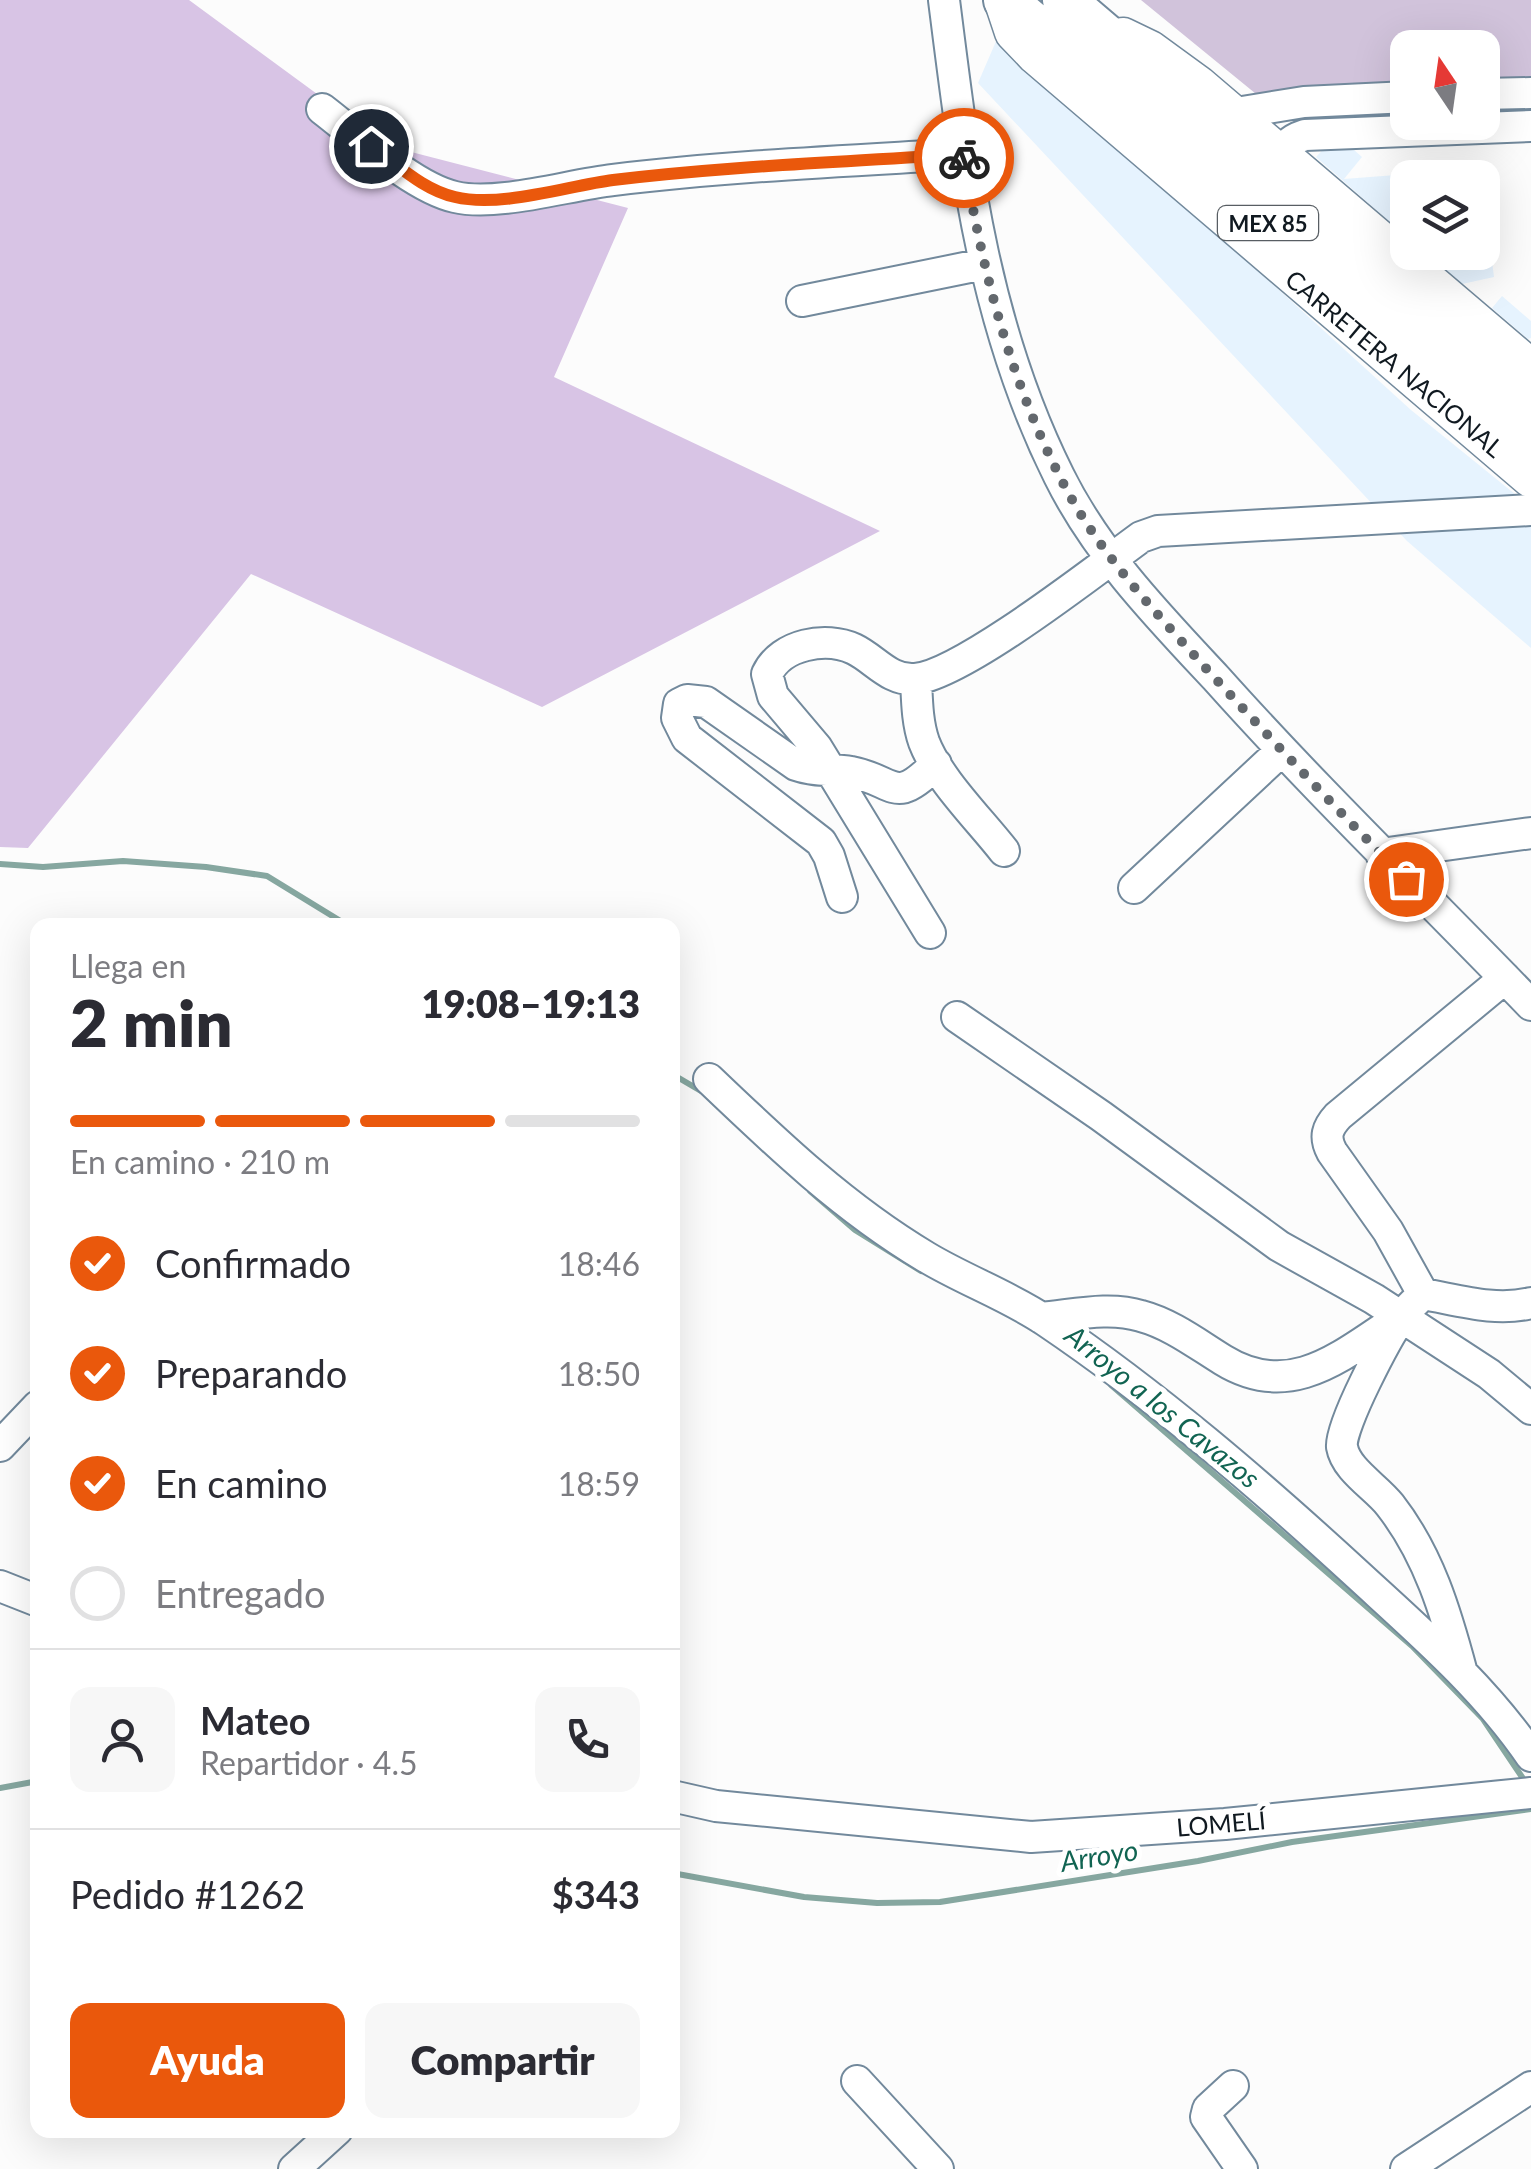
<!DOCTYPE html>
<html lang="es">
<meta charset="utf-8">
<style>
:root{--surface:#fff;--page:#f7f7f7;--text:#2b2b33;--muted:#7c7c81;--line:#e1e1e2;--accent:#ea580c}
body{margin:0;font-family:Lato,sans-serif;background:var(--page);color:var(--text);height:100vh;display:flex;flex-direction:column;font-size:38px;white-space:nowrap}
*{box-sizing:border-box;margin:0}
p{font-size:32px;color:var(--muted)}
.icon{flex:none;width:55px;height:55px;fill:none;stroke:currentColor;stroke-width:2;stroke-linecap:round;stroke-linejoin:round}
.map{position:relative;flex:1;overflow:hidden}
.panel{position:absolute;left:30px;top:918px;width:650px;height:1220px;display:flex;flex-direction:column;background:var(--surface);border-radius:20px;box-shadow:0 10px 40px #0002}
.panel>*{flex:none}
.needle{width:65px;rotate:347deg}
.controls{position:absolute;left:1390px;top:30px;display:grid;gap:20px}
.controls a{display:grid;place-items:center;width:110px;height:110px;border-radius:20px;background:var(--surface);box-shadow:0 10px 40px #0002;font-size:50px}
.pin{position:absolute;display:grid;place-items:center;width:85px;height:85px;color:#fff;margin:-42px;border:5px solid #fff;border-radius:50%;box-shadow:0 2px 10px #0007}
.courier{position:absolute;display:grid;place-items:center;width:100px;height:100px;margin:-50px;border:8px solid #ea580c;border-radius:50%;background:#fff;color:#222;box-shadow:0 2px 12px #0007}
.headline em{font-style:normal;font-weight:800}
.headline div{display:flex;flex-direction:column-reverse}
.headline{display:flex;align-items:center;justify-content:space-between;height:170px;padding:0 40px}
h1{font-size:65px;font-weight:800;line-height:75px}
.bar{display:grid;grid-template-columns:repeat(4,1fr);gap:15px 10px;align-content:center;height:120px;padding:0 40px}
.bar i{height:12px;border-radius:8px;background:var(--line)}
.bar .current{background:var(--accent)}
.bar p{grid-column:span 4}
.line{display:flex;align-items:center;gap:25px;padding:0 40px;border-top:2px solid var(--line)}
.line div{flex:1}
.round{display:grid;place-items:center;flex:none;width:105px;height:105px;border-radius:20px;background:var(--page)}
ol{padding:0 40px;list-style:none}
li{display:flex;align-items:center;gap:30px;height:110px}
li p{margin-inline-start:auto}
li .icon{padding:10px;border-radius:50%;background:var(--accent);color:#fff;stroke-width:4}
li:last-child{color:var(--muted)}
li i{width:55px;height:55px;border:5px solid var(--line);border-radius:50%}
.cta{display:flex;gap:20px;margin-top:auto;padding:20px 40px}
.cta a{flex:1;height:115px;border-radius:20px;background:var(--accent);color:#fff;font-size:40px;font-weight:800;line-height:115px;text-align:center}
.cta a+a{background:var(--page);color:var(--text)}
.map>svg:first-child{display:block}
.built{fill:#e6f3fe}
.green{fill:#d1c3db}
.forest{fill:#d8c4e5}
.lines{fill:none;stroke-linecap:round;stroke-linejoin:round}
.stream{stroke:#86a7a0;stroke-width:6}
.minor-casing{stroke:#72899c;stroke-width:34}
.major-casing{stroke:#72899c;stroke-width:41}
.highway-casing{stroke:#72899c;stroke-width:46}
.minor{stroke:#fff;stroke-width:30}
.major{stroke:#fff;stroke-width:38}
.highway{stroke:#fff;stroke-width:42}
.done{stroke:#63686d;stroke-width:10;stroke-dasharray:0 18}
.route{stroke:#ea580c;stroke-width:12}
.labels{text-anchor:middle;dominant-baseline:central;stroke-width:10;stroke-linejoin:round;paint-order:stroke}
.shield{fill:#fff;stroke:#585e63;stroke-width:2.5}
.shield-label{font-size:22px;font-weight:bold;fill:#101920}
.street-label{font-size:25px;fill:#101920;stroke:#fff}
.water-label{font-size:28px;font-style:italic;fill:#116452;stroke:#fff}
</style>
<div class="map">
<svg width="1531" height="2169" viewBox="0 0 1531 2169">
<rect width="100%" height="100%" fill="#fcfcfc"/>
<path class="built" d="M997 39 1082 111 1411 410 1531 507V648L1407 541 978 83Z
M1337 135 1362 157 1344 179 1435 172V177L1408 178 1407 237 1316 157Z
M1490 246 1494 277 1462 284 1425 253 1482 252 1483 247Z
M1502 296 1531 321V338L1528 339 1492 308Z"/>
<path class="green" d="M1141 0H1531V107L1483 110 1482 48H1408L1407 114 1288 120Z"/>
<path class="forest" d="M0 0H189L388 146 628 208 554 377 880 531 542 707 251 574 28 848 0 847Z"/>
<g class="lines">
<path class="stream" d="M0 864 43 867 123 861 206 867 267 876 347 925
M672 1074 701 1091
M810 1191 855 1230 921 1271
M1111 1385 1412 1646 1483 1719 1526 1783
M0 1788 38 1781
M672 1873 804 1897 877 1903 940 1902 1198 1861 1292 1842 1531 1809"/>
<g class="minor-casing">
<path id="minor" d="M944 0C965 166 983 324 1059 476 1097 553 1158 616 1216 678 1317 791 1426 896 1531 1005
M1482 94 1531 93
M322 109C356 135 414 188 455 197 497 207 568 185 613 180 729 166 846 161 963 154
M1230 114 1304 102 1408 97
M1285 160C1285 144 1290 140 1305 135L1531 126
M802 301 984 264
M916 679C917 700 917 722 924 742 938 779 979 819 1004 851
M1381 854 1531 833
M1134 888 1281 751
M842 897 829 856 821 842 687 738 677 718 679 704 687 700 706 702 796 765C815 772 833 769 851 772 897 781 893 807 936 764
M930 933 817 748 773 696 767 674C781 644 826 636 854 649 875 659 889 681 915 679 962 675 1097 569 1141 537L1158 531 1531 510
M957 1017 1101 1116 1279 1246 1374 1299 1489 1374 1531 1409
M709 1079C777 1144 844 1208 926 1257 964 1280 1009 1296 1046 1321 1157 1396 1260 1485 1358 1575 1420 1632 1484 1687 1531 1756
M1423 1294C1416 1301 1408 1308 1402 1316 1388 1335 1339 1427 1342 1447 1346 1470 1376 1487 1390 1505 1429 1555 1446 1613 1462 1673
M1423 1294 1388 1231 1332 1152C1324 1137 1327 1128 1338 1116L1505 978
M1423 1294C1458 1300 1495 1312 1531 1303
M1041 1318C1074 1315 1109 1306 1141 1316 1171 1324 1197 1344 1223 1360 1291 1402 1342 1355 1399 1318
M0 1446 38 1406
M0 1586 38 1601
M672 1796 716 1806 1031 1837 1225 1824 1531 1793
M857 2081 938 2169
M1233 2086 1208 2109 1206 2117 1242 2169
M294 2169 337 2130
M1406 2169 1531 2087"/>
</g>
<g class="major-casing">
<path id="major" d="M1004 2 1014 32 1036 55 1531 478
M1123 37 1150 50 1198 85 1531 369"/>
</g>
<g class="highway-casing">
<path id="highway" d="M1005 0 1531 447
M1064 0 1531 399"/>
</g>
<use href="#minor" class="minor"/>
<use href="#major" class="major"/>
<use href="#highway" class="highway"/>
</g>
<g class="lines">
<path class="done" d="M964 158C982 268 1009 377 1060 477 1095 548 1150 606 1202 664 1269 737 1336 809 1406 879"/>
<path class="route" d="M371 146C397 164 423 190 455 197 501 208 567 186 613 180 729 166 847 162 963 154L964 158"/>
</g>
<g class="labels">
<rect class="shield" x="1218" y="206" width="100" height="34" rx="8"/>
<g class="shield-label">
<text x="1268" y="223">MEX 85</text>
</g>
<g class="street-label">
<text transform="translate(1395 363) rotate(40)">CARRETERA NACIONAL</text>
<text transform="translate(1221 1823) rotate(-5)">LOMELÍ</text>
</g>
<g class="water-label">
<text transform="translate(1163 1406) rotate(39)">Arroyo a los Cavazos</text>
<text transform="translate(1099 1855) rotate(-9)">Arroyo</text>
</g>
</g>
</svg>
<div class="controls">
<a><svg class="needle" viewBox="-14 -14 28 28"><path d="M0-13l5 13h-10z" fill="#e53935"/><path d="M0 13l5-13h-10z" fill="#7c7c81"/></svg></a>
<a><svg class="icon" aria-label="layers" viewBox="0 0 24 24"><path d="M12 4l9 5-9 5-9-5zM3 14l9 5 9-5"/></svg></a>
</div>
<div class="pin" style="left:1406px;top:879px;background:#ea580c"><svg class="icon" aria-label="bag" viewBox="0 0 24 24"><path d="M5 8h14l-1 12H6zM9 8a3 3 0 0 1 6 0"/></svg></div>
<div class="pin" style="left:371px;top:146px;background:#1f2937"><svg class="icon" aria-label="home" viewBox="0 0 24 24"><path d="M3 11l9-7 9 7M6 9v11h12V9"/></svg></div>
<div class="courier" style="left:964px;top:158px"><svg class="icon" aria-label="bike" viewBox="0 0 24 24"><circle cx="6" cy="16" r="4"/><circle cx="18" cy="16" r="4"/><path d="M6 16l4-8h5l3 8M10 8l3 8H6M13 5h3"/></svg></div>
<section class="panel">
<div class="headline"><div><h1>2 min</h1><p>Llega en</p></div><em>19:08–19:13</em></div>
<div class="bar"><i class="current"></i><i class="current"></i><i class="current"></i><i></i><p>En camino · 210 m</p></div>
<ol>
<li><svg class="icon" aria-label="check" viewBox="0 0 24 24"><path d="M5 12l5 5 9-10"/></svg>Confirmado<p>18:46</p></li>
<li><svg class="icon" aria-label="check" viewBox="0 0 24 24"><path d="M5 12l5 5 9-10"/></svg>Preparando<p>18:50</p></li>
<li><svg class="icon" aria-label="check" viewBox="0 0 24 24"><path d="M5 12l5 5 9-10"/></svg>En camino<p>18:59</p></li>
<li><i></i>Entregado</li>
</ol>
<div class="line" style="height:180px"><a class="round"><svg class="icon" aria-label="person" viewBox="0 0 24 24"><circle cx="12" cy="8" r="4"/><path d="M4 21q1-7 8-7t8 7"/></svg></a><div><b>Mateo</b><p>Repartidor · 4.5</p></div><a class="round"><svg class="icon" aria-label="phone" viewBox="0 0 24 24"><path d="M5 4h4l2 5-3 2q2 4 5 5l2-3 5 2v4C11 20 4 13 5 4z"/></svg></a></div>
<div class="line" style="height:130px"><div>Pedido #1262</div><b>$343</b></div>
<div class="cta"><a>Ayuda</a><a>Compartir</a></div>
</section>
</div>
